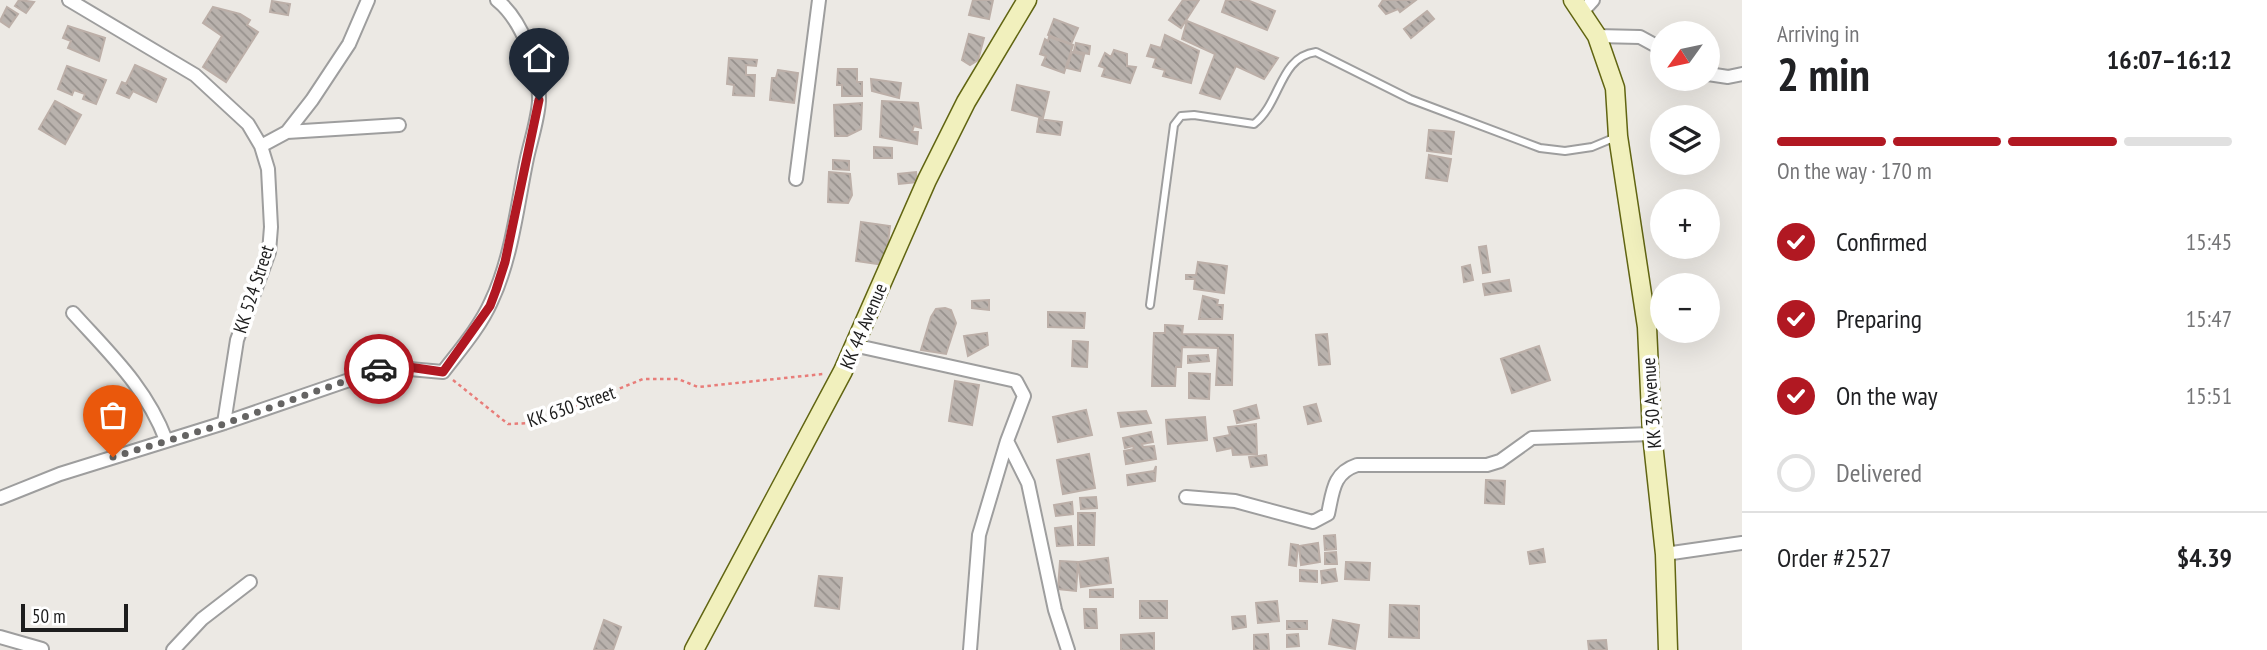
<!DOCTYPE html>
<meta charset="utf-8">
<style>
:root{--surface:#fff;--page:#f2f2f2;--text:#202124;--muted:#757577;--line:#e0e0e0;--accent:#b11822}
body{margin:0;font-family:"PT Sans Narrow",sans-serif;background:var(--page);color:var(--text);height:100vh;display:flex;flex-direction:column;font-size:26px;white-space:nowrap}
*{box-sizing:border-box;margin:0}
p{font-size:23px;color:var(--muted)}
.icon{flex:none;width:38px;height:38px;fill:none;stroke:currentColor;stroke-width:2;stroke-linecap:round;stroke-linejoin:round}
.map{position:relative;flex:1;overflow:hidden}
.drawer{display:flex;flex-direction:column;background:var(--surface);width:525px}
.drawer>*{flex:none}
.needle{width:46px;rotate:237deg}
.tools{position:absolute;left:1650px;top:21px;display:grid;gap:14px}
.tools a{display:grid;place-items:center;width:70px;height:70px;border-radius:50%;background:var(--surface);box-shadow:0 7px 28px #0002;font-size:35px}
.scale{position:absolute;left:21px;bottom:18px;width:107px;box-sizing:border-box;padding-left:7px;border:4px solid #1d1d1d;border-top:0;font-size:19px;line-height:24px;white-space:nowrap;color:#1d1d1d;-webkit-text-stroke:5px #fff;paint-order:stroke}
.pin{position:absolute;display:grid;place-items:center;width:60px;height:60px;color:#fff;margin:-72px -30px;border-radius:50% 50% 50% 0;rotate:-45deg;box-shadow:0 0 7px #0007}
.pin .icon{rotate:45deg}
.courier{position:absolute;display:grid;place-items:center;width:70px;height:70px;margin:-35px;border:5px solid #b11822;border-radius:50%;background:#fff;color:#222;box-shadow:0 2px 9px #0007}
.headline em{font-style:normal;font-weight:600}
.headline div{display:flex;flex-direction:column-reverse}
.headline{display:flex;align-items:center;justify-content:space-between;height:119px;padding:0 35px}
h1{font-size:46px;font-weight:600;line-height:52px}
.bar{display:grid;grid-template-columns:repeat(4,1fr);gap:10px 7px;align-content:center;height:84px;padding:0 35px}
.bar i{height:9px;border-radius:5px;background:var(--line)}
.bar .on{background:var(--accent)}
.bar p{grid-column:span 4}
.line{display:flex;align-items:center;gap:18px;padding:0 35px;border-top:2px solid var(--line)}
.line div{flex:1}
ol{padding:0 35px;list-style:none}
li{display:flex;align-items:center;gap:21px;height:77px}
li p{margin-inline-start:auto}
li .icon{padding:7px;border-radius:50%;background:var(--accent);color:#fff;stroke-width:4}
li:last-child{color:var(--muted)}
li i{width:38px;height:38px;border:4px solid var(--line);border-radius:50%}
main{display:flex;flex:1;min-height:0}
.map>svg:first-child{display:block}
.building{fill:url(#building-back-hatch);stroke:#bcafa8;stroke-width:2}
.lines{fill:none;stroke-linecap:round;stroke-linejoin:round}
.service-casing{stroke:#9e9e9e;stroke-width:10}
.minor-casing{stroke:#9e9e9e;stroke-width:16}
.secondary-casing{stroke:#616512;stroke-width:21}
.path{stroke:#e87d79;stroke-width:2.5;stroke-dasharray:3.5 3.5;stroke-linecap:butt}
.service{stroke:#fff;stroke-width:6}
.minor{stroke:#fff;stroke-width:12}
.secondary{stroke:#f1f0bd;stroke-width:18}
.done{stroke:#656463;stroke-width:7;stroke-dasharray:0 12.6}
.route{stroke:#b11822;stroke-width:9}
.labels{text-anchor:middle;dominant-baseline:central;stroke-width:7;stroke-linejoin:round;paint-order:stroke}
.street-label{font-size:19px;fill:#1d1d1d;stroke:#fff}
</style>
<main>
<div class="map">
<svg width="1742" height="650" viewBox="0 0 1742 650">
<defs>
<pattern id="building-back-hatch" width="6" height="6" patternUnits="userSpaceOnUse" patternTransform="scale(1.75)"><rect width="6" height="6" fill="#b9b2ad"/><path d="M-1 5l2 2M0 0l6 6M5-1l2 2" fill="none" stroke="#96908c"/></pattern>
</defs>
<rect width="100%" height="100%" fill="#ece9e4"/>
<path class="building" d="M19 0 34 2 26 13 15 6Z
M973 0H993L989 19 969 15Z
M1183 0H1199L1181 28 1169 20Z
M1226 0H1247L1275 11 1267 30 1222 12Z
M1383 0H1416L1400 12 1398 9 1386 14 1379 6Z
M272 1 290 4 288 15 270 12Z
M7 7 18 14 9 27 0 21Z
M213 7 240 14 250 20 247 25 258 32 226 82 203 67 222 36 203 23Z
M1427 11 1434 19 1411 38 1404 29Z
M1054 19 1078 28 1071 44 1048 35Z
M1187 21 1278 58 1264 79 1236 66 1220 99 1200 93 1215 54 1182 39Z
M68 26 105 38 99 61 68 48 71 41 63 38Z
M969 34 984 38 978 60 970 65 962 60Z
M1165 35 1199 51 1191 83 1163 76 1165 70 1153 67 1156 58 1147 56 1151 45 1161 48Z
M1049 37 1073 45 1064 73 1042 65 1046 56 1040 54 1045 39 1048 41Z
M1076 43 1090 46 1089 54 1074 51Z
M1114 50 1127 54V66L1136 67 1130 83 1102 76 1105 68 1099 66 1105 53 1111 57Z
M1072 52 1084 55 1080 71 1067 68Z
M729 58 757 60 756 66 746 65V75H755L754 96 733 95 734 85 727 84Z
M135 65 166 79 156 102 133 91 129 98 117 93 122 82 126 84Z
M67 66 106 80 96 104 83 99 85 94 74 90 72 95 58 89Z
M838 69H857V82H862V96H842V85H837Z
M778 70 798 73 794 103 770 100 772 78H776Z
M871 79 901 83 899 98 872 91Z
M1017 85 1049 92 1043 118 1012 110Z
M55 101 81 115 65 144 39 129Z
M882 101 918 103 921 128 914 126 912 132H918L917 144 880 137Z
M862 103 861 129 847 136H835L834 105Z
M1039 119 1062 122 1060 135 1037 132Z
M1429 130 1454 132 1451 154 1427 151Z
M874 147 892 148V158H874Z
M1429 155 1451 159 1447 181 1426 178Z
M833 160 849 161V170L833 169Z
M829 172 850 174 852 195 848 203 828 202Z
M916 172 917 182 899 184 898 174Z
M861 222 890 226 885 265 856 261Z
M1486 246 1490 272 1483 273 1479 247Z
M1198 262 1227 266 1224 293 1194 289 1195 279H1186V275H1196Z
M1470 265 1473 280 1464 282 1462 267Z
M1509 280 1511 291 1485 295 1483 284Z
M1203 296 1218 300 1217 305H1223L1222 319H1199Z
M989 300V310L972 308V301Z
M945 308 951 310 956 323 946 354 921 350 931 317 936 309Z
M1048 312 1085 313 1084 328 1048 327Z
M1165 325 1183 326 1182 334 1233 335 1232 385H1216L1218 348 1182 347 1181 367H1176L1175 386H1152L1154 333H1165Z
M987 333 988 345 968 356 964 336Z
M1327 334 1330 364 1319 365 1316 335Z
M1073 341 1088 342 1087 367 1072 366Z
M1539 346 1550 380 1512 393 1501 359Z
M1208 355 1209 361 1188 363V356Z
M1189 373 1210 374 1209 399 1189 398Z
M955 381 979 385 972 425 949 421Z
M1316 404 1321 421 1308 424 1304 407Z
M1256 405 1259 418 1237 423 1234 411Z
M1086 410 1092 435 1058 442 1053 417Z
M1146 411 1151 423 1121 427 1118 413Z
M1205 417 1207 440 1168 444 1166 420Z
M1256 424 1257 454 1233 455 1232 448 1217 451 1214 438 1230 435 1228 427Z
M1151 432 1153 442 1142 444 1143 447 1154 446 1156 459 1126 464 1124 451 1134 449 1133 446 1125 448 1123 438Z
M1089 454 1095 488 1063 494 1057 460Z
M1266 455 1267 465 1251 467 1249 457Z
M1156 466 1155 481 1128 485 1127 475 1154 471Z
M1486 480 1505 481 1504 504 1485 503Z
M1096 497 1097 508 1081 509 1080 498Z
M1072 502 1073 514 1056 516 1054 505Z
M1078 513H1095L1094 545H1078Z
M1071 526 1073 545 1057 546 1055 528Z
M1335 535 1336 549 1325 550 1324 536Z
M1318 543 1320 562 1301 565 1299 546Z
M1291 544 1298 545 1296 566 1289 565Z
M1543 549 1545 562 1530 564 1528 552Z
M1336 552 1337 564H1325V553Z
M1108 558 1111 583 1081 587 1078 562Z
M1060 561 1078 562 1076 591 1058 589Z
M1346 562 1370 563 1369 580 1345 579Z
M1335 569 1337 581 1322 583 1321 571Z
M1300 570 1317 571V582L1300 581Z
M819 576 842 578 839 609 815 606Z
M1113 589V597H1090V590Z
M1140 601H1167V618H1140Z
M1277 601 1279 621 1258 623 1256 603Z
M1390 605 1419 606V638L1389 637Z
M1084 609H1096L1097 628H1085Z
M1245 616 1246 627 1233 629 1232 617Z
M604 620 621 627 613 650H594Z
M1333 620 1359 625 1355 649 1329 644Z
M1287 621H1307V629H1287Z
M1154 633V650H1121V635Z
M1268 634 1269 650H1254V635Z
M1298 634 1299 646 1287 647V635Z
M1606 640 1607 650H1589L1588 641Z"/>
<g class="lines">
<g class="service-casing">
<path id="service" d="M1150 305 1174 125 1181 116 1194 115 1254 124C1281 103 1279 57 1316 52L1410 99 1540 148 1565 151 1592 147 1616 137"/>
</g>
<g class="minor-casing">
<path id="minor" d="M69 0 195 75 248 124 261 146 268 169 271 227 269 252 237 340 224 423
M1583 11 1593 0
M1597 36 1640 37 1662 49
M1708 74 1728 77 1742 74
M287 132 399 125
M261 146 287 132 312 100 349 44 368 0
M796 179 819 0
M73 313C110 354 146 387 166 440
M853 345 1016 381 1024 396 1007 441 1028 483 1055 610 1068 650
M1186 497 1235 501 1313 522 1328 514C1333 491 1333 473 1357 465H1487L1500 461 1532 438 1652 434
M0 498 60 474 224 423 387 367 443 372C459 351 480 327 491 302 512 258 517 206 527 158 531 140 538 119 539 101 540 68 522 20 497 0
M1665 554 1742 543
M0 637 42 649
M173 650 202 619 250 582
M970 650 979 535 1007 441"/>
</g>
<g class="secondary-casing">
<path id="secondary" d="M1573 0 1597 36 1615 88 1618 136 1647 327 1652 434 1665 554 1668 650
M694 650 843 371 927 180 966 102 1027 0"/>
</g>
<path class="path" d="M453 380 508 424 534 423 643 379H678L698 387 823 374"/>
<use href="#service" class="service"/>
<use href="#minor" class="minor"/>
<use href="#secondary" class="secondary"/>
</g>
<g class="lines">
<path class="done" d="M113 457 224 424 379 369"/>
<path class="route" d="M379 369 402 366 443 372 490 306 496 290 505 262 539 100"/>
</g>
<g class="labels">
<g class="street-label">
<text transform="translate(253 289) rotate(-72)">KK 524 Street</text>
<text transform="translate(863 326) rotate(-67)">KK 44 Avenue</text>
<text transform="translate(1651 403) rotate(-94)">KK 30 Avenue</text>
<text transform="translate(571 406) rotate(-19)">KK 630 Street</text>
</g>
</g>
</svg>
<div class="tools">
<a><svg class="needle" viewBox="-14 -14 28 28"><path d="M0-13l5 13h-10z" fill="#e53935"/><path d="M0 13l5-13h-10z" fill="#757577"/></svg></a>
<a><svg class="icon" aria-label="layers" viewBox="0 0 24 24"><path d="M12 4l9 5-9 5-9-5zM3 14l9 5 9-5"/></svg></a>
<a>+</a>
<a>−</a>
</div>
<div class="scale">50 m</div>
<div class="pin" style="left:113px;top:457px;background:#ea580c"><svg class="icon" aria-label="bag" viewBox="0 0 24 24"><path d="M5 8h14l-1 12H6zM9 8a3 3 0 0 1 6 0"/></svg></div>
<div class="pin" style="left:539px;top:100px;background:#1f2937"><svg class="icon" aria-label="home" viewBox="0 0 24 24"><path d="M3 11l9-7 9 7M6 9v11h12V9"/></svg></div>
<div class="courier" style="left:379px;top:369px"><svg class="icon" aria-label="car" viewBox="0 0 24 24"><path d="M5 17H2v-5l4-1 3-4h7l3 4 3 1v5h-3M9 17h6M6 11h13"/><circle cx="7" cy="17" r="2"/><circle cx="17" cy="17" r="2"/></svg></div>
</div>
<section class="drawer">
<div class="headline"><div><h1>2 min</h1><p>Arriving in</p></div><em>16:07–16:12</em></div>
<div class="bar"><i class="on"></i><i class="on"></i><i class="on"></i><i></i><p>On the way · 170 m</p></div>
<ol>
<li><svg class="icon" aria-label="check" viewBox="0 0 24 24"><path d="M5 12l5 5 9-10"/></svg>Confirmed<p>15:45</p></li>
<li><svg class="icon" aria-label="check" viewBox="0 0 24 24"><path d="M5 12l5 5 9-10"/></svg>Preparing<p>15:47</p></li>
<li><svg class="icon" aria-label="check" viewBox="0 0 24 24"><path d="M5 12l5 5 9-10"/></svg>On the way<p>15:51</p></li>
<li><i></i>Delivered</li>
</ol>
<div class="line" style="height:91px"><div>Order #2527</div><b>$4.39</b></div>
</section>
</main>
